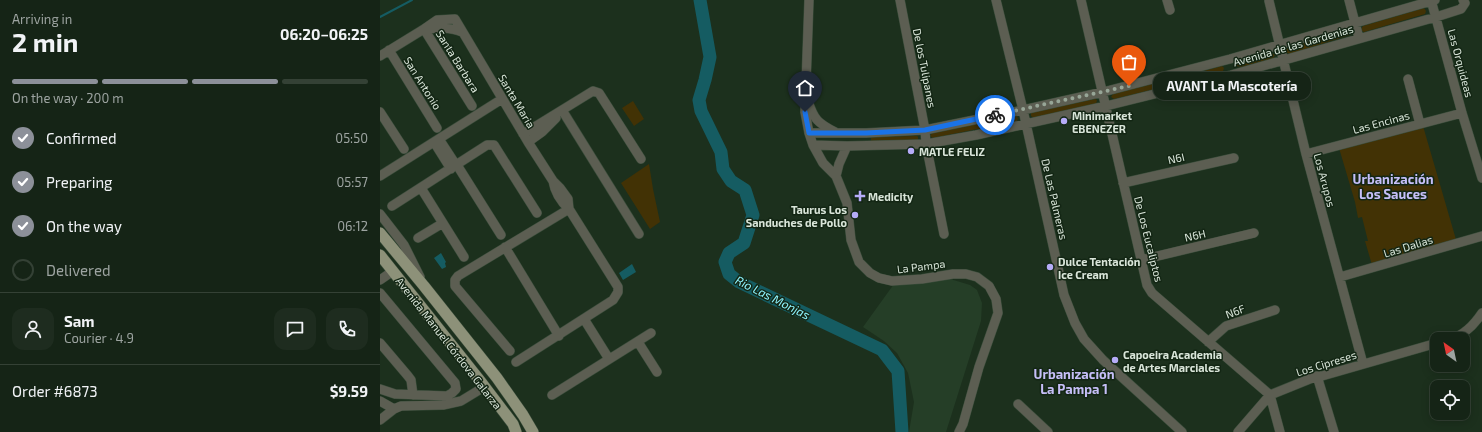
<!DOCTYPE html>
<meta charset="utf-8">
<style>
:root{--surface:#152416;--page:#1e2c1f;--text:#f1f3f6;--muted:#9da4a1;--line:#344135;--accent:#8c9099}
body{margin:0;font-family:"Exo 2",sans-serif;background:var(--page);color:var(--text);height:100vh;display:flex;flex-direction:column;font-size:15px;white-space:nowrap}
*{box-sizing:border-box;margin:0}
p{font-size:13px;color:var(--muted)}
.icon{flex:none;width:22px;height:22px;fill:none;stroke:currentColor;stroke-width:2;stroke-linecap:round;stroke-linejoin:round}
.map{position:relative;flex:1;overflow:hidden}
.side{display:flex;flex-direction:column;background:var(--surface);width:380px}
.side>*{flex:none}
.needle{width:26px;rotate:327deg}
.buttons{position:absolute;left:1050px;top:332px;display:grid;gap:8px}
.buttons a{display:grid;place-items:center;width:40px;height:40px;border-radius:8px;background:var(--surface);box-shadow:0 2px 10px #0003,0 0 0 1px var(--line);font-size:20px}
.pin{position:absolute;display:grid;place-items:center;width:34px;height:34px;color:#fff;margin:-41px -17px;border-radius:50% 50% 50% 0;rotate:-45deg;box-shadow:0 0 4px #0007}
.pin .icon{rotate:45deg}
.courier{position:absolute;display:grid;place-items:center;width:40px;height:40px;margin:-20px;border:3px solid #1a73e8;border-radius:50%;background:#fff;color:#222;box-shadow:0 1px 5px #0007}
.bubble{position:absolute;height:28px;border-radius:12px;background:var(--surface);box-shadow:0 2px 10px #0003,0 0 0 1px var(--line);font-size:13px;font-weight:700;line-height:28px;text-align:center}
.overview em{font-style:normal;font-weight:700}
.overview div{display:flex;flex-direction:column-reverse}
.overview{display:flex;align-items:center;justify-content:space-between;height:68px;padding:0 12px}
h1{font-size:26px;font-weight:700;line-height:30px}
.bar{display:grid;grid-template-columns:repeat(4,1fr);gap:6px 4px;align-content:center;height:48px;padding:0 12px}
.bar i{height:5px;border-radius:3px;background:var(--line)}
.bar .on{background:var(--accent)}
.bar p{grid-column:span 4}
.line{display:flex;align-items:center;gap:10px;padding:0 12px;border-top:1px solid var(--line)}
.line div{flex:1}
.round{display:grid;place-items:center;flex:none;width:42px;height:42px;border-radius:12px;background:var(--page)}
ol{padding:0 12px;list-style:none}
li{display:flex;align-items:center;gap:12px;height:44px}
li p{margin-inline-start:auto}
li .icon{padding:4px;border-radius:50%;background:var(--accent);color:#fff;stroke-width:4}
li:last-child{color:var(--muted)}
li i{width:22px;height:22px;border:2px solid var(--line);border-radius:50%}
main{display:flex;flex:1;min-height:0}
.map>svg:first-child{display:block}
.built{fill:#253e27}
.green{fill:#423205}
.water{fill:#155c62}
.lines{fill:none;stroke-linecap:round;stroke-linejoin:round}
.stream{stroke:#155c62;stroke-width:2}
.river{stroke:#155c62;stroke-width:13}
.minor-casing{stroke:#3a4d3b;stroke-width:10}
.major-casing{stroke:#3a4d3b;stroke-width:12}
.minor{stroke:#5c5e52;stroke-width:9}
.major{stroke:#8d9179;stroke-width:11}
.done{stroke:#97a697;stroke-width:4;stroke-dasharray:0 7.2}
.route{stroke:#1a73e8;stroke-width:5}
.poi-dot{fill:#b6acf8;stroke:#132614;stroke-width:1.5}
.labels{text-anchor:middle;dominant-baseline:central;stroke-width:3;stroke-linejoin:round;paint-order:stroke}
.street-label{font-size:11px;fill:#d9e5d9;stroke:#132614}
.poi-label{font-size:11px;font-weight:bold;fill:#d9e5d9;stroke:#132614;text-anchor:start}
.water-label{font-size:12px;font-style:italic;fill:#8df4fe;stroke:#132614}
.quarter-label{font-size:13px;font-weight:bold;fill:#c6bff8;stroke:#132614}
</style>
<main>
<section class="side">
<div class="overview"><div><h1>2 min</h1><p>Arriving in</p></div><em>06:20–06:25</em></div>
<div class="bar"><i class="on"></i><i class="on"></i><i class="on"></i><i></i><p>On the way · 200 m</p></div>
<ol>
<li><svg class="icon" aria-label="check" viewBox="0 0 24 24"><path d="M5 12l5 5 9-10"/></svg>Confirmed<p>05:50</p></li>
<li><svg class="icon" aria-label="check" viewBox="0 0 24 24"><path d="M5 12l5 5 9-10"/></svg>Preparing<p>05:57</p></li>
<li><svg class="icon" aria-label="check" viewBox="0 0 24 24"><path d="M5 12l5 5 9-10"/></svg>On the way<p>06:12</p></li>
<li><i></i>Delivered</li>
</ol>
<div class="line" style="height:72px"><a class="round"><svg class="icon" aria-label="person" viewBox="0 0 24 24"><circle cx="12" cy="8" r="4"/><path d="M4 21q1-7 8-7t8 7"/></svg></a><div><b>Sam</b><p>Courier · 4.9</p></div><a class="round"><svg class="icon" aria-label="chat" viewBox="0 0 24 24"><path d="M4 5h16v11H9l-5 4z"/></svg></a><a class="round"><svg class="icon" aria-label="phone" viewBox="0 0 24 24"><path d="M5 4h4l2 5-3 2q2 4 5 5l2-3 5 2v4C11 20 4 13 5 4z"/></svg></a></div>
<div class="line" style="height:52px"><div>Order #6873</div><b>$9.59</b></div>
</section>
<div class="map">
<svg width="1102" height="432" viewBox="0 0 1102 432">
<rect width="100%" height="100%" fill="#1c301d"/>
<path class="built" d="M567 278 590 285 597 290 602 303 601 321 566 432H529L534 402 528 373 517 353 504 341 483 327 514 284Z"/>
<path class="green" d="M1044 8 1046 11 1045 14 984 32 982 31 981 29 983 26Z
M969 30 971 32 970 35 909 54 905 51 908 48Z
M892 53 895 55 893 58 861 67 857 66 858 63 859 62Z
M842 66 844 68 843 71 810 80 807 78 809 75Z
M795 78 797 81 796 84 734 99 731 97 733 94Z
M715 99 717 100 716 104 654 118 651 116V113L653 112Z
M253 101 264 119 254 126 242 108Z
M636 116 638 118 637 121 553 138 550 136 552 133Z
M1043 126 1077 243 992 265 985 241H988L982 217 978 218 975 202 959 148Z
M537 136 538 137V140L491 142V137Z
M269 164 273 189 280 222 270 229 241 183Z"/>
<path class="water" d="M61 253 66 262 65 263 66 267 62 269 54 258Z
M252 264 256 272 243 280 239 273Z"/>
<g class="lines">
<path class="stream" d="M0 17 32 0"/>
<path class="river" d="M320 0 330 57 325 80 319 100 321 111 341 152 343 169 351 181 365 190 373 215 364 243 349 253 345 262 349 274 359 282 502 350 518 371 522 432"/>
<g class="minor-casing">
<path id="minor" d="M429 0 425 112 429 133 433 145 443 163 456 176 467 203 471 240 479 262 490 273 499 278 512 281 542 279 573 274H586L597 277 609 286 616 299 618 313 599 367 583 424 579 432
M520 0 545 130 546 144 564 234
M616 0 643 110 684 295 695 323 704 339 723 360 802 432
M701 0 767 285 772 293 890 395 900 432
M787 0 790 10
M969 0 979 38
M1051 0 1082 113 1102 178
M889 1 926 154 983 364
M44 29 92 106
M44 29C57 28 70 27 82 32
M9 50 57 128
M0 56 44 29 57 20 75 19 148 142 173 181 180 188 188 199 189 209
M1028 79 1040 124
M428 101C434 120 438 123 455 132
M182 110 259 234
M0 112 24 149
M429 133H486L545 130 643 110 723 92 850 59 1055 0
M143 134 213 91 219 93 261 159
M59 139 76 165
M54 142 71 169
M148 142 162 132 176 118
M433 145 467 146 546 144 596 135 726 106 851 75 1056 17 1081 9 1085 3 1083 0
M926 154 1082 113
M77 165 121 235
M0 176 122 99
M456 176 459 164 467 146
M743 183 854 158
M41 188 84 257
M12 206 107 145H114L157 213
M0 214 24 245 40 277
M38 238 63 223
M125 247 179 336
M761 260 874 233
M960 277 1102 236
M0 280 13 271
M0 293 75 383 76 389 72 393 67 396 15 394 0 389
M204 319 229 359
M1071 339C1084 335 1094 325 1102 313
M258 342 277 372
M828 342 846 326 895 310
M0 343 28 376 31 380 33 395
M130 351 75 286V280L78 276 189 209
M136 362 233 300 238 292V287L189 209C180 201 175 193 173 181
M937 376 954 432
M172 395 271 333
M0 401 14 409
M638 404 668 432
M0 420 14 409 21 406 63 405 81 401 104 387
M858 432 890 395 937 376H942L1057 343"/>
</g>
<g class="major-casing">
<path id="major" d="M0 233 44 286 117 378 143 415 153 432
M0 255 101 382 133 424 136 432"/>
</g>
<use href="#minor" class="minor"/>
<use href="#major" class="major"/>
</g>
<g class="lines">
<path class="done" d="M615 115 749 86"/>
<path class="route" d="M425 112 429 133H486L545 130 615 115"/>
</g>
<g class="poi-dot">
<circle cx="684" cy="121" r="4"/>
<circle cx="531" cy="151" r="4"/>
<path d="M478 190h4v4h4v4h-4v4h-4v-4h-4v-4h4z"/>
<circle cx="475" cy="215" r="4"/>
<circle cx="670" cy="267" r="4"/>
<circle cx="735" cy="360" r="4"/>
</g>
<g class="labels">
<g class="street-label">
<text transform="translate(913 45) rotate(-16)">Avenida de las Gardenias</text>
<text transform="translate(78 61) rotate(58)">Santa Barbara</text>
<text transform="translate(1081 63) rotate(75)">Las Orquideas</text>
<text transform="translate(545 68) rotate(79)">De los Tulipanes</text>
<text transform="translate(43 83) rotate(58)">San Antonio</text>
<text transform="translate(137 101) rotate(59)">Santa Maria</text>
<text transform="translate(1001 122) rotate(-15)">Las Encinas</text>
<text transform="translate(796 158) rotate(-13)">N6I</text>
<text transform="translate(945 180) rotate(75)">Los Arupos</text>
<text transform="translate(675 199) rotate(77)">De Las Palmeras</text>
<text transform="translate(815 235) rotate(-13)">N6H</text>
<text transform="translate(769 239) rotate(76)">De Los Eucaliptos</text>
<text transform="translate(1028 246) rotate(-17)">Las Dalias</text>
<text transform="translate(541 266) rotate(-7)">La Pampa</text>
<text transform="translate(855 311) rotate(-20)">N6F</text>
<text transform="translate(69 343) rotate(52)">Avenida Manuel Córdova Galarza</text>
<text transform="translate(946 363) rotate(-17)">Los Cipreses</text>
</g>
<g class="poi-label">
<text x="692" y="115">Minimarket<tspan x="692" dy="13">EBENEZER</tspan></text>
<text x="539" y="151">MATLE FELIZ</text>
<text x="488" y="196">Medicity</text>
<text x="467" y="209" text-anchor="end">Taurus Los<tspan x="467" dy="13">Sanduches de Pollo</tspan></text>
<text x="678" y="261">Dulce Tentación<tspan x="678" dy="13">Ice Cream</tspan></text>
<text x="743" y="354">Capoeira Academia<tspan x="743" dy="13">de Artes Marciales</tspan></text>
</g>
<g class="water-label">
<text transform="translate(393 297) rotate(27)">Rio Las Monjas</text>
</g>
<g class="quarter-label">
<text x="1013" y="179">Urbanización<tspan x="1013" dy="15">Los Sauces</tspan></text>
<text x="694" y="374">Urbanización<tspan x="694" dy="15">La Pampa 1</tspan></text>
</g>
</g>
</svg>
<div class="buttons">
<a><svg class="needle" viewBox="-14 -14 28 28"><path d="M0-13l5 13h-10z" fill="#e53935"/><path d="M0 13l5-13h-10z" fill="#9da4a1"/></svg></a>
<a><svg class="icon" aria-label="locate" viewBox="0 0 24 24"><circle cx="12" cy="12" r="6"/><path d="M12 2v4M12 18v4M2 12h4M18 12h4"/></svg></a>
</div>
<div class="pin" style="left:749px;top:86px;background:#ea580c"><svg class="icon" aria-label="bag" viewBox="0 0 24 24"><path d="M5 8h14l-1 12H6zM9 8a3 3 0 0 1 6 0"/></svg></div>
<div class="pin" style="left:425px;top:112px;background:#1f2937"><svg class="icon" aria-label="home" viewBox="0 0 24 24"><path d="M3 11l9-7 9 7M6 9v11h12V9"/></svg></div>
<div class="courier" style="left:615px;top:115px"><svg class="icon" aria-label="bike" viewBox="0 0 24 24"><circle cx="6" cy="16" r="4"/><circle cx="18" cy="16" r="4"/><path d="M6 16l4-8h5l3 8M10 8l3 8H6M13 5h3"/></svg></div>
<div class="bubble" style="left:773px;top:72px;width:158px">AVANT La Mascotería</div>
</div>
</main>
